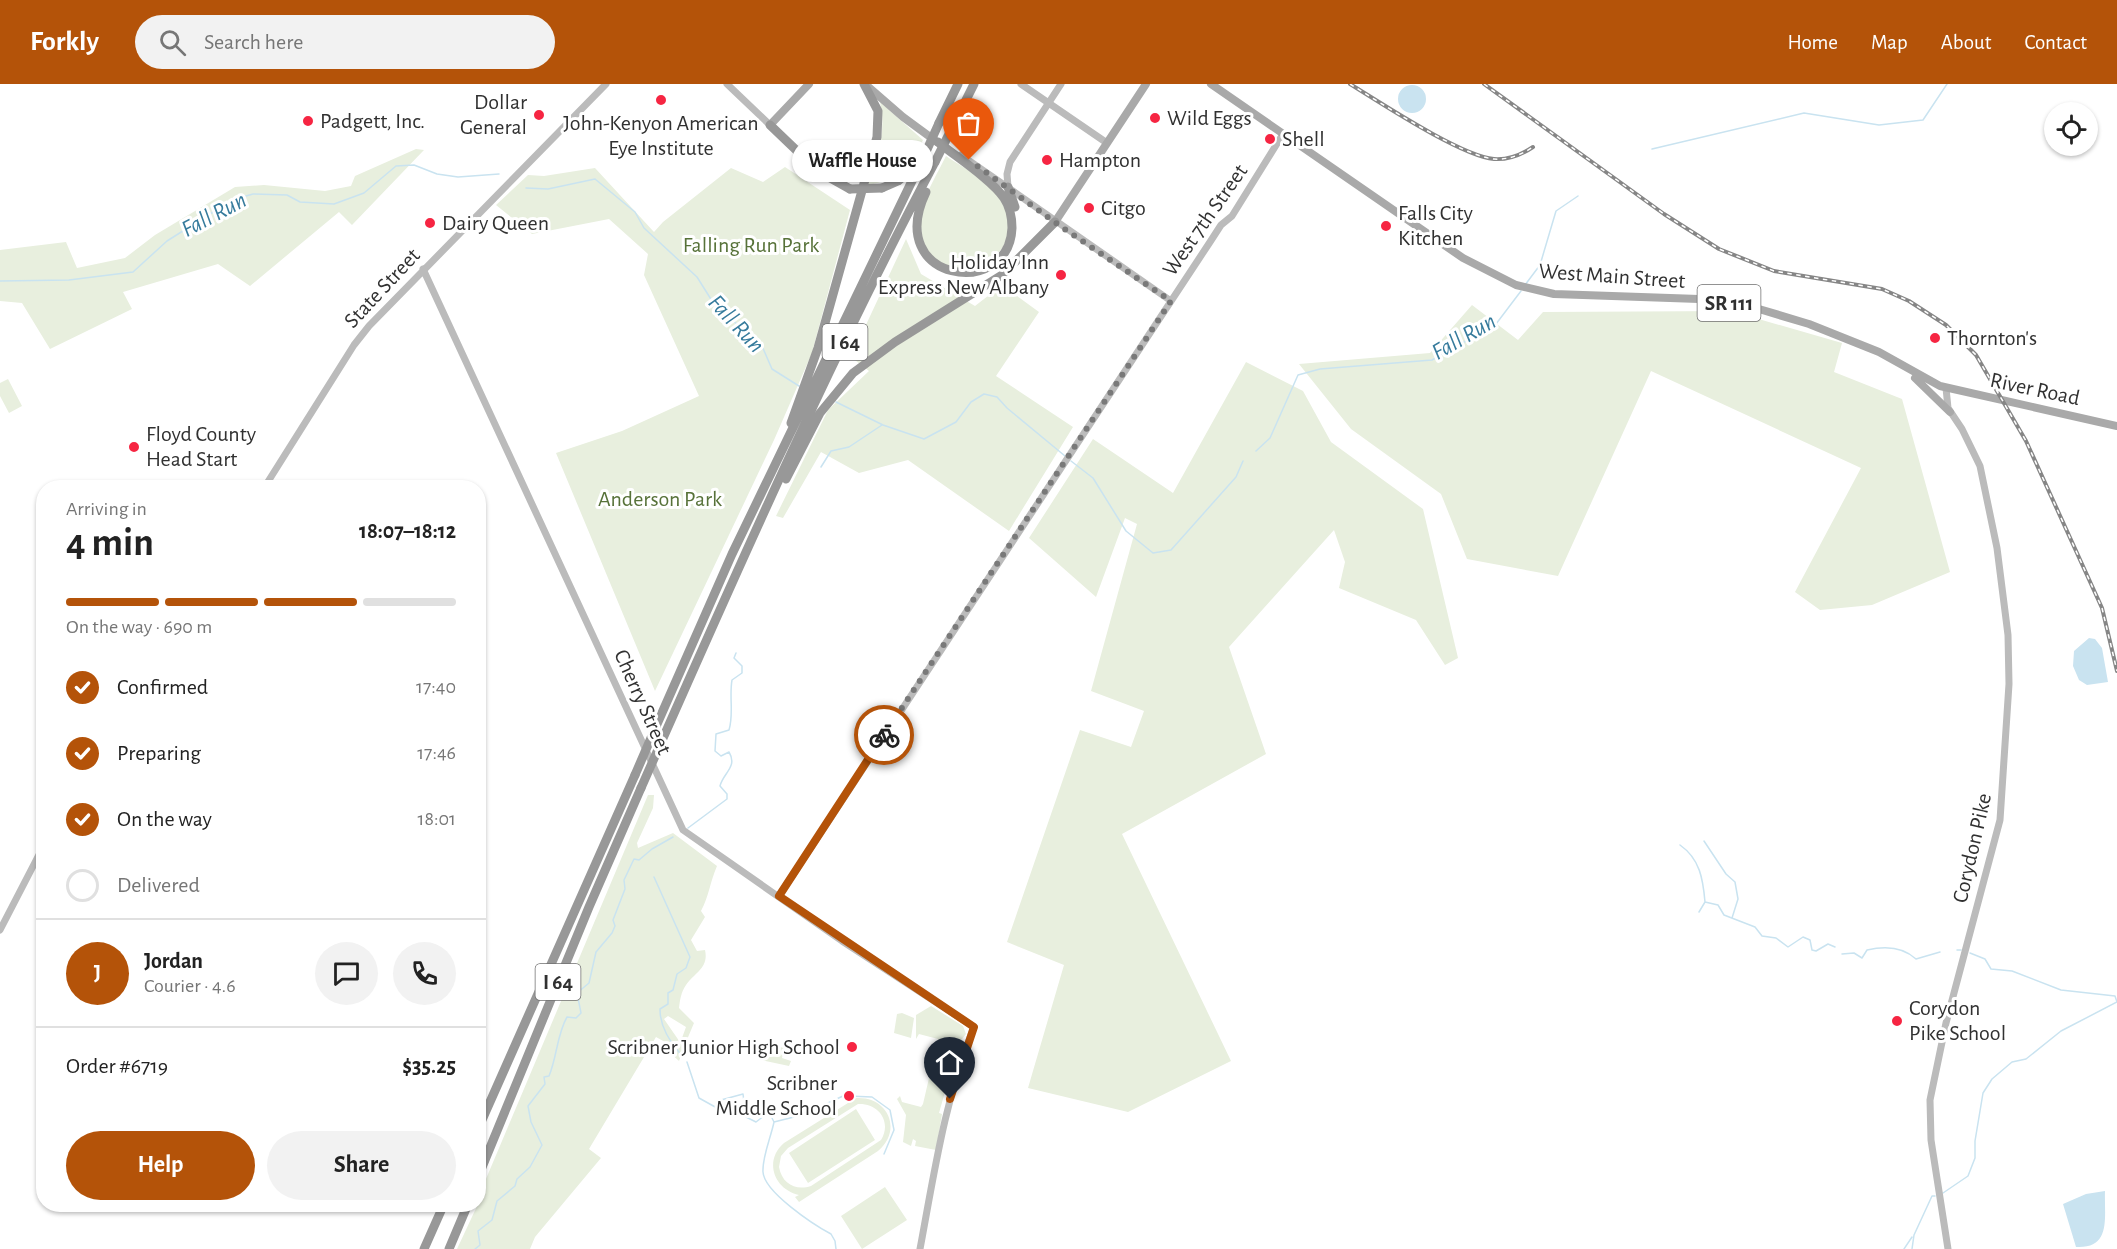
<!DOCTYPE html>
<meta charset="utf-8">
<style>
:root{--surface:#fff;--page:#f2f2f2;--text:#222;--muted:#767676;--line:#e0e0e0;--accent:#b45309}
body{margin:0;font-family:"Alegreya Sans",sans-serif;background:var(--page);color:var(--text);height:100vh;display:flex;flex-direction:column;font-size:22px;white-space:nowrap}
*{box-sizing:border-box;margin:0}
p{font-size:20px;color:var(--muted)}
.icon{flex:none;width:33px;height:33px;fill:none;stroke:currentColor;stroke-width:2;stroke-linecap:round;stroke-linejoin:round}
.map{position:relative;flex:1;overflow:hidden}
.side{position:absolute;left:36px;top:396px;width:450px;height:732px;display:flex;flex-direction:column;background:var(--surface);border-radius:24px;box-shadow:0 2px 4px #0004}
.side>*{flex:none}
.fabs{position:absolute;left:2044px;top:18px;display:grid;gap:12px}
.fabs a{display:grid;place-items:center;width:54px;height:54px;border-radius:50%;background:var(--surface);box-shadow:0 2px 4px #0004;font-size:30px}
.pin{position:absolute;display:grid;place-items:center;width:51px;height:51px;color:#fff;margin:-62px -26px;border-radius:50% 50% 50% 0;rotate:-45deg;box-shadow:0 0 6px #0007}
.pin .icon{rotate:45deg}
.courier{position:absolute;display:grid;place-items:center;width:60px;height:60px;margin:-30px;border:4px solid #b45309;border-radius:50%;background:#fff;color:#222;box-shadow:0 2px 8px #0007}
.bubble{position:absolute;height:42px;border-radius:21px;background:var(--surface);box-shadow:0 2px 4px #0004;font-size:20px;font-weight:600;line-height:42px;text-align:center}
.overview em{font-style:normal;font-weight:600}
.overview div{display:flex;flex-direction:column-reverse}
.overview{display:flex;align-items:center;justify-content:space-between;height:102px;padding:0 30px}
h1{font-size:39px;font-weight:600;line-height:45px}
.bar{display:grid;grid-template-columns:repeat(4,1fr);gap:9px 6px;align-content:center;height:72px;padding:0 30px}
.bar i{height:8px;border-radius:4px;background:var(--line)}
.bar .current{background:var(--accent)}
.bar p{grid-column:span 4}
.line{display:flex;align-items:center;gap:15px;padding:0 30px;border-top:2px solid var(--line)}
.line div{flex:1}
.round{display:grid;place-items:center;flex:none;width:63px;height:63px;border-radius:32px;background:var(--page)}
ol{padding:0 30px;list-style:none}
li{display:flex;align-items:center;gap:18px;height:66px}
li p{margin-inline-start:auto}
li .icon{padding:6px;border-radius:50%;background:var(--accent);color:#fff;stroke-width:4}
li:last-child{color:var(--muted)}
li i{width:33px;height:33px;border:3px solid var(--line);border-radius:50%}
.action{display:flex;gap:12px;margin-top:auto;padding:12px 30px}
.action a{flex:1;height:69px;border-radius:36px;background:var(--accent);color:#fff;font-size:24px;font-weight:600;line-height:69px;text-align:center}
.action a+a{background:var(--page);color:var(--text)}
header{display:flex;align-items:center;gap:36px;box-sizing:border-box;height:84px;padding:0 30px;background:var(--accent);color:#fff}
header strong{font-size:28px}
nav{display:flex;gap:33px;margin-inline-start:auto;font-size:21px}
.search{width:420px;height:54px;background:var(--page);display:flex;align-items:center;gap:15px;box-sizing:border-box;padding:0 21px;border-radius:33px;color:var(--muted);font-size:22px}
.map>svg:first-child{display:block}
.green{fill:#e8efde;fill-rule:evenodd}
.water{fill:#c9e3f0}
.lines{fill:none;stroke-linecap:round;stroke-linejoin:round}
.stream{stroke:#c9e3f0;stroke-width:1.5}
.secondary{stroke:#bbb;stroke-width:7}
.primary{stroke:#a9a9a9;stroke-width:8}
.highway{stroke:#989898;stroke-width:9}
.rail-casing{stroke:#868686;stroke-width:4}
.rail{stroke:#fff;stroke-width:1.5;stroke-dasharray:4.5;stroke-linecap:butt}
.highway-bridge{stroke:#989898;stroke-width:9}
.done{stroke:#797979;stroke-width:6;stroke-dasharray:0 10.8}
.route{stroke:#b45309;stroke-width:8}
.poi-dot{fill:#f62542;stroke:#fff;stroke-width:2}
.labels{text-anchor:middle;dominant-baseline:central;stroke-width:6;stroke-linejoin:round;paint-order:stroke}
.shield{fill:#fff;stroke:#6f6f6f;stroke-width:1.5}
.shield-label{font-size:21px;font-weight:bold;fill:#313131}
.poi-label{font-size:22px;fill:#313131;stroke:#fff;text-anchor:start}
.street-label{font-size:22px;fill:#313131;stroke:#fff}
.park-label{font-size:22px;fill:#577239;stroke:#fff}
.water-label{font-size:24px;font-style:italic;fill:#367b9c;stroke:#fff}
</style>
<header>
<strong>Forkly</strong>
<div class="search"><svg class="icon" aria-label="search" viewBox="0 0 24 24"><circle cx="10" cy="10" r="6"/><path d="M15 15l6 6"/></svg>Search here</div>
<nav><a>Home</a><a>Map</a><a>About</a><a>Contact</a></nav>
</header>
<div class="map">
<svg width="2117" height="1165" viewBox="0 0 2117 1165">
<rect width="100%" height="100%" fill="#fff"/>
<path class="green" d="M880 18 923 56C911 81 897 96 868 101 877 73 887 47 880 18Z
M416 65 424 66 352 141 339 128 250 202 218 180 123 208 132 225 50 265 22 219 0 217V166L66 158 77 184 125 174 155 151 235 103 264 101 325 107 351 102 355 92Z
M946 72C965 85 996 100 1005 122 1031 189 920 212 921 140 921 134 920 127 922 122 928 105 938 88 946 72Z
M785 83 850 126 812 269 774 356 655 607 556 369 622 347 699 312 644 191 648 170 609 135 532 150 496 121 528 91 544 92 595 84 654 148 663 138 731 84 763 98Z
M906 155 921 190 975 222 1002 201 1039 228 996 292 1073 343 1009 447 908 376 859 389 821 368 783 434 776 432 828 326 869 287 851 273Z
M1472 221 1518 256 1543 228 1731 227 1842 259 1834 288 1902 315 1950 488 1872 521 1820 526 1795 508 1861 384 1651 287 1558 492 1467 475 1441 410 1351 345 1299 280 1430 269Z
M1246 278 1303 307 1331 358 1423 425 1458 574 1445 581 1416 536 1339 504 1345 478 1334 446 1229 563 1266 670 1122 750 1231 977 1128 1028 1028 1004 1064 881 1007 858 1080 646 1131 663 1144 627 1091 607 1137 440 1125 434 1096 513 1029 454 1093 355 1173 409Z
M8 295 22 322 9 329 0 312V299Z
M648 711H654L653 724 637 759 638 764 673 749 717 782C710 798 709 812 701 827L705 833 691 856 697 867 705 866C709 884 695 888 686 901 681 908 680 916 679 924L694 939 686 958 682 954 686 943 668 932 664 935 684 964 679 977 666 965 665 958 656 953 589 1065 601 1074 535 1153 530 1165H457L478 1120 483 1102Z
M931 922 963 942 966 950 959 959 939 1029 942 1030 936 1066 915 1062 916 1057 913 1055 911 1062 903 1058 906 1031 897 1015 900 1012 902 1018 921 1023 923 1020 938 955 919 950 916 955V931Z
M902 929 914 934 911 954 894 949 897 930Z
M763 959 784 964 782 974 791 977 789 982 761 976 759 970Z
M856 1014C888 1012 903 1046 878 1067L799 1118 795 1113 799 1111C773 1105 764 1076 784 1059ZM858 1020C879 1019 892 1038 881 1056L811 1102C796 1107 782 1100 779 1083L781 1072 788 1064Z
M856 1025 875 1056 808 1099 789 1069Z
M885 1103 907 1136 862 1165 841 1132Z"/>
<path class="water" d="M1398 15a14 14 0 1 1 28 0a14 14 0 1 1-28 0Z
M2089 554 2095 555 2102 564 2108 598 2087 601 2079 596 2073 582 2074 567Z
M2105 1107C2104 1133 2112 1165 2076 1163L2063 1120 2086 1110Z"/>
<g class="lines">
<path class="stream" d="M1652 65 1804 29 1879 41 1923 36 1947 0
M526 104 548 105 595 95 635 128 644 144 697 193 714 220 762 262 772 285 799 302
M0 197 69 196 133 188 167 157 232 116 253 110 287 111 300 118 334 120 364 109 396 82 414 81 437 90 458 93 499 90
M1525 201 1540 181 1556 127 1578 112
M836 318 883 341 924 355 956 338 971 318 984 310 997 313 1007 324 1065 372
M1256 367 1270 354 1298 291 1320 285 1432 276 1496 240 1521 207
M1071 377 1093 394 1126 447 1153 469 1171 466 1236 393 1243 377
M821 383 831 367 849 363 882 341
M688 744 727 715V710L720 702C723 689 738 683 729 668L721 672 715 667 716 650 729 646C734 630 729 613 732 596L742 589V582L734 574 736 569
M1704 757 1726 790 1735 798 1738 815 1732 834
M1680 761C1700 775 1703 795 1705 818
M654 793 690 873 686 884 677 890 673 906 668 909V920L660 925C660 944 670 957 682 972
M1699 828 1705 818 1718 821 1724 831 1755 843 1762 852 1776 854 1788 863 1803 853 1810 856 1812 866 1816 867 1828 860 1835 863
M1957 866H1961
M1842 870 1854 869 1862 874 1867 866C1884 862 1902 862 1916 875L1940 868
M687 978 699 1014 717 1024 721 1016 743 1010 746 1033 756 1038 769 1028 774 1038C771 1053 762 1073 763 1088 764 1108 814 1141 831 1150L835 1157 836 1165
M848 1012 872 1013 890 1026 894 1046 884 1070
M774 1038 802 1031 843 1012
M1943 1109 1968 1092 1975 1074V1057L1983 1009 1992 995 2012 978 2026 975 2061 947 2117 918 2115 912 2061 906 2012 887 1991 885 1985 875 1970 869
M475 1165 480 1161 478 1147 492 1136 497 1117 515 1102 517 1095 530 1083 542 1061 531 1038 528 1022 545 1000 544 993 549 992C557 973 557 950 567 933L576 934 581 929 577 909 589 899 596 868 612 849 615 842 613 836 625 805 624 796 634 775 639 776 652 765 673 753
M1904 1165 1912 1153
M1912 1165 1914 1151 1932 1112H1935"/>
<path class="secondary" d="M727 0 770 41
M1021 0 1107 59
M961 71 1171 217
M1008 103 1007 90 1010 78 1061 0
M423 185 683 746 842 857 974 943C945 1014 934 1090 920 1165
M1946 304 1948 324 1962 345 1980 382 1997 464 2008 551 2009 600 2000 736 1946 939 1930 1016 1931 1056 1948 1165
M264 404 354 261 369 242 606 0
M779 812 1210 158 1221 141 1232 132 1283 50
M0 846 44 761"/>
<path class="primary" d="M865 0 903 33 937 58
M1211 0 1463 174 1516 201 1554 210 1699 215 1759 225 1809 240 1879 268 1940 302 2117 342
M770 41 809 0
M1055 138 1146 0
M1915 294 1950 328"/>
<path class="highway" d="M939 39 958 0
M770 41 818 87 850 105
M950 48 974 0
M1008 103 1015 123
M882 104 898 97 918 80
M926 108C883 198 1009 216 1012 144 1012 133 1010 123 1004 114 992 96 955 72 938 58
M791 339 818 264 877 53 878 27 864 0
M786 395 820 329 853 289 895 258 1002 191 1055 138
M654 647 732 470 925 70
M660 661C747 464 834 268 935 78
M478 1045 635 691
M478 1093 589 823 641 704
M424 1165 444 1120
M449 1165 468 1120"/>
<g class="rail-casing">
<path id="rail" d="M1350 0C1381 19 1461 72 1494 75 1508 76 1521 71 1533 63
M1484 0 1664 130 1719 165 1774 187 1882 205 1909 217 1946 241 1976 271 2026 357 2102 524 2117 587"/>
</g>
<use href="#rail" class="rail"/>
<path class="highway-bridge" d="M925 70 939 39
M935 78 950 48
M850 105 882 104
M635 691 654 647
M641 704 660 661"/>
</g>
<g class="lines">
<path class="done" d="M884 651 1171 217 1063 144 969 76"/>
<path class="route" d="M884 651 779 812 974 943 950 1015"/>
</g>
<g class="poi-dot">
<circle cx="661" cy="16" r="6"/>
<circle cx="539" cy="31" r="6"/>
<circle cx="1155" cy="34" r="6"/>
<circle cx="308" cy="37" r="6"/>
<circle cx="1270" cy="55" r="6"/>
<circle cx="1047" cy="76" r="6"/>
<circle cx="1089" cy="124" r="6"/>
<circle cx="430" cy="139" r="6"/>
<circle cx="1386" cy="142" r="6"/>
<circle cx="1061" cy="191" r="6"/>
<circle cx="1935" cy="254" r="6"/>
<circle cx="134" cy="363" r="6"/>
<circle cx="1897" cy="937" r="6"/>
<circle cx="852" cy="963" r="6"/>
<circle cx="849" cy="1012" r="6"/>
</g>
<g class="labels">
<g class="shield">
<rect x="1697.5" y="201" width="63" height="36" rx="4.5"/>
<rect x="822.5" y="240" width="45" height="36" rx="4.5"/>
<rect x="535.5" y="880" width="45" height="36" rx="4.5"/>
</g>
<g class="shield-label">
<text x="1729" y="219">SR 111</text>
<text x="845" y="258">I 64</text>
<text x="558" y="898">I 64</text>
</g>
<g class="poi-label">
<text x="527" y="18" text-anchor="end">Dollar<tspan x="527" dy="25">General</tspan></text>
<text x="1167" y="34">Wild Eggs</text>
<text x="320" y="37">Padgett, Inc.</text>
<text x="661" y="39" text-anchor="middle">John-Kenyon American<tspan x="661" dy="25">Eye Institute</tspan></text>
<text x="1282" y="55">Shell</text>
<text x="1059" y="76">Hampton</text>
<text x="1101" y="124">Citgo</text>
<text x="1398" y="129">Falls City<tspan x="1398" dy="25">Kitchen</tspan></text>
<text x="442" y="139">Dairy Queen</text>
<text x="1049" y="178" text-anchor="end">Holiday Inn<tspan x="1049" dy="25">Express New Albany</tspan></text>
<text x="1947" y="254">Thornton's</text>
<text x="146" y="350">Floyd County<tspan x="146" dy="25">Head Start</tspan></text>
<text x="1909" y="924">Corydon<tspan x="1909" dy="25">Pike School</tspan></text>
<text x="840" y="963" text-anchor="end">Scribner Junior High School</text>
<text x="837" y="999" text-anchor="end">Scribner<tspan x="837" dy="25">Middle School</tspan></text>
</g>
<g class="street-label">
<text transform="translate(1205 136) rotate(-55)">West 7th Street</text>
<text transform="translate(1612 192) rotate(4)">West Main Street</text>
<text transform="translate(382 204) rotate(-47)">State Street</text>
<text transform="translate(2035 305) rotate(12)">River Road</text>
<text transform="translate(643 618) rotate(66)">Cherry Street</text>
<text transform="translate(1972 764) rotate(-77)">Corydon Pike</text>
</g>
<g class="park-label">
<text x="751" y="161">Falling Run Park</text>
<text x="660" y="415">Anderson Park</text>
</g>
<g class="water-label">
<text transform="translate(214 131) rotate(-28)">Fall Run</text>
<text transform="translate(736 240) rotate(47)">Fall Run</text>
<text transform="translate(1464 253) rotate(-30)">Fall Run</text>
</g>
</g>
</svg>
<div class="fabs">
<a><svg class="icon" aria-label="locate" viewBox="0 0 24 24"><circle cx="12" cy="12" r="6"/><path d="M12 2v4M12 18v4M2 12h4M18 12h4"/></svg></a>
</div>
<div class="pin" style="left:969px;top:76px;background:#ea580c"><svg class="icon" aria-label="bag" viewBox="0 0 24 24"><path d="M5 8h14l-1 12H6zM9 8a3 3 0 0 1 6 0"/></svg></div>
<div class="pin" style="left:950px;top:1015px;background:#1f2937"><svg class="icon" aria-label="home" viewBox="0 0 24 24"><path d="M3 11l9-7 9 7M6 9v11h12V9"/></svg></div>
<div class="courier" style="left:884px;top:651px"><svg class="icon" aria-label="bike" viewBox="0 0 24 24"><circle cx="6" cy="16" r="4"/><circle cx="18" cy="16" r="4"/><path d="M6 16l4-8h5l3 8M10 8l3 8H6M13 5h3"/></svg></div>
<div class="bubble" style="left:792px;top:56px;width:141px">Waffle House</div>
<section class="side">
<div class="overview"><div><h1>4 min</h1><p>Arriving in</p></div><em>18:07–18:12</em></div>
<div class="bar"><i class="current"></i><i class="current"></i><i class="current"></i><i></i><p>On the way · 690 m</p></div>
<ol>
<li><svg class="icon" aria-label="check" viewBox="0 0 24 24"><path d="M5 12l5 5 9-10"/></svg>Confirmed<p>17:40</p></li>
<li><svg class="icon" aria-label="check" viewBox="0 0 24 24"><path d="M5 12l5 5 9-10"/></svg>Preparing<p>17:46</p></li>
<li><svg class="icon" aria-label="check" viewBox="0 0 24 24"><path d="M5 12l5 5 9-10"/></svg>On the way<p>18:01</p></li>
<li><i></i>Delivered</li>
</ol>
<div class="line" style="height:108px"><b class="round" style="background:var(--accent);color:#fff">J</b><div><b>Jordan</b><p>Courier · 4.6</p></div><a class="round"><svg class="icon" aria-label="chat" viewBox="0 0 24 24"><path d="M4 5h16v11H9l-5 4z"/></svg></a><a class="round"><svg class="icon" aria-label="phone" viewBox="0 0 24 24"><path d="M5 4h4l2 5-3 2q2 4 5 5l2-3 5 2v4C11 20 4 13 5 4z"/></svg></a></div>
<div class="line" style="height:78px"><div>Order #6719</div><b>$35.25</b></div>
<div class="action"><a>Help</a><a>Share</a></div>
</section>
</div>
